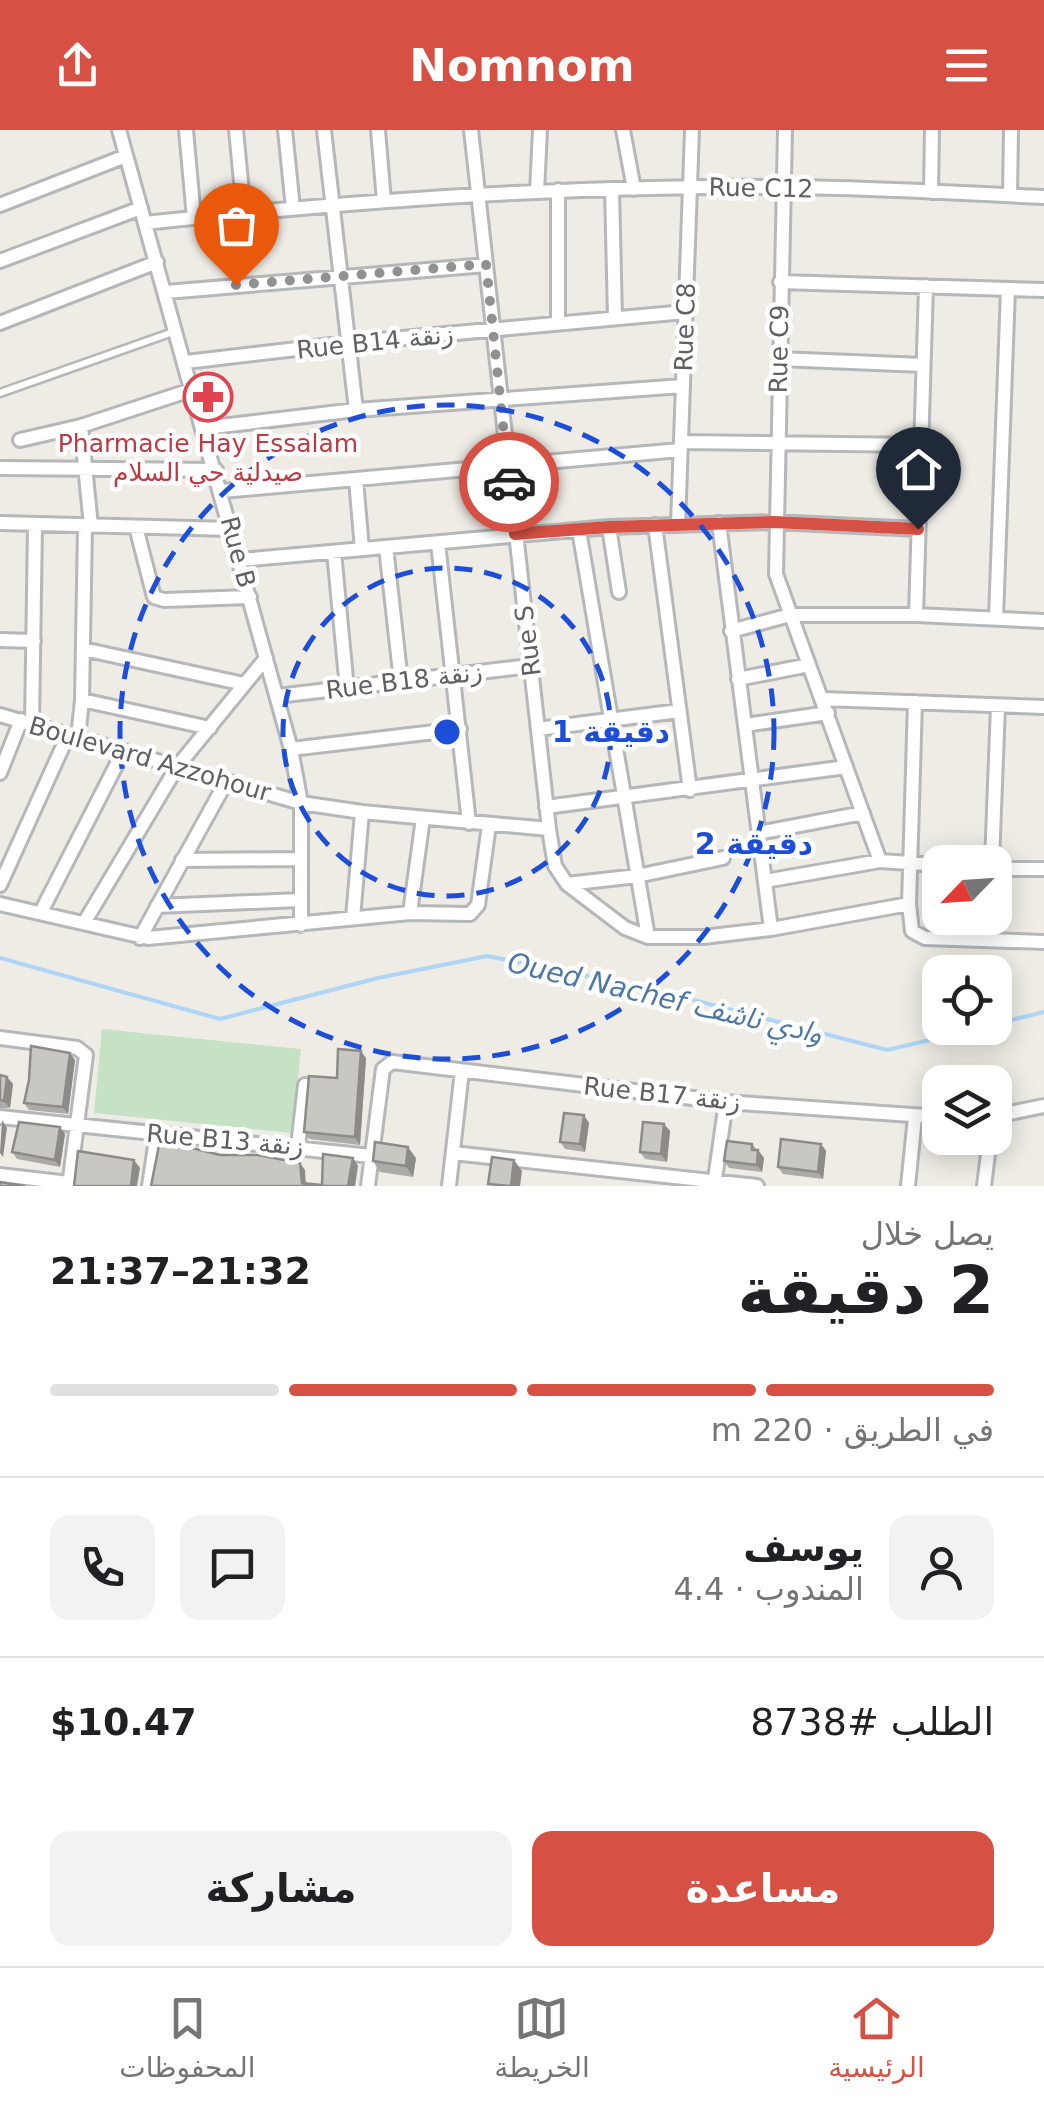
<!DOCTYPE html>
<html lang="ar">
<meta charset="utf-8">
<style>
:root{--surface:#fff;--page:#f2f2f2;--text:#202124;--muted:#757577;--line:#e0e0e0;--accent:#d65143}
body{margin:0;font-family:"DejaVu Sans","Noto Sans Arabic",sans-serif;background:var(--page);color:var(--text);direction:rtl;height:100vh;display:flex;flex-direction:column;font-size:38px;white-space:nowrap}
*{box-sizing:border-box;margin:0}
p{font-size:32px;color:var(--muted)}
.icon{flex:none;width:55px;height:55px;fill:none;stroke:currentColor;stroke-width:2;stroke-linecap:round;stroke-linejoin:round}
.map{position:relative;height:1056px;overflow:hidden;direction:ltr}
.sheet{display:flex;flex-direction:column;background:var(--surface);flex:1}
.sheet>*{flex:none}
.needle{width:65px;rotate:245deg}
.controls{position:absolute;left:922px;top:715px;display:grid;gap:20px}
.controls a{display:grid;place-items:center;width:90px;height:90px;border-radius:20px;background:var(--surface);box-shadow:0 5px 25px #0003;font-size:50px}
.pin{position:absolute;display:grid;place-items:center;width:85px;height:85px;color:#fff;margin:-102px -42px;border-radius:50% 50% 50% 0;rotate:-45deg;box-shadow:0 0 10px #0007}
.pin .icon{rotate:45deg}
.courier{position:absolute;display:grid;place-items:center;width:100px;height:100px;margin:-50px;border:8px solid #d65143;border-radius:50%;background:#fff;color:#222;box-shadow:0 2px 12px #0007}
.overview em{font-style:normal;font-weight:700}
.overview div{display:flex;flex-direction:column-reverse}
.overview{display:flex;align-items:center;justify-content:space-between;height:170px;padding:0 50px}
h1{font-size:65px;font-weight:700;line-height:75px}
.bar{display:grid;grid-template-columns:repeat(4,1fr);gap:15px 10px;align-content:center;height:120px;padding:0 50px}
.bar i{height:12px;border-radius:8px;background:var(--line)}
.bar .selected{background:var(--accent)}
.bar p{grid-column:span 4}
.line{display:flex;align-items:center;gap:25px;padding:0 50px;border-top:2px solid var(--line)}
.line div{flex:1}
.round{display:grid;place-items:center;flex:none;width:105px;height:105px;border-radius:20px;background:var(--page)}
.primary-button{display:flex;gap:20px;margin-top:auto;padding:20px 50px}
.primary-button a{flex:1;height:115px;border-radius:20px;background:var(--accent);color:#fff;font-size:40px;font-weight:700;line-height:115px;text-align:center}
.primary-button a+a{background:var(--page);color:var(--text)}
header{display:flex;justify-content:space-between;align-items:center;height:130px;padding:0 50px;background:var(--accent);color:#fff;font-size:45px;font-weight:700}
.menu{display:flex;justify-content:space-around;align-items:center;height:140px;border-top:2px solid var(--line);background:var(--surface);font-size:28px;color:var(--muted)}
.menu a{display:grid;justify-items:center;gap:5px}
.menu .selected{color:var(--accent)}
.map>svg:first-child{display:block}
.green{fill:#c5e2c5}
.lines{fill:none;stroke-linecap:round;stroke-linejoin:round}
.stream{stroke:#aed5f5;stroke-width:4}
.lane-casing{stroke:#b5b7ba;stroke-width:11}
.street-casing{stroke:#b5b7ba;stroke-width:18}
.lane{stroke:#fff;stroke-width:6}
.street{stroke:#fff;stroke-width:12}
.wall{fill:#adaba7}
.shaded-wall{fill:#8d8b88}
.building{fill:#c9c7c2;stroke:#8d8b88;stroke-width:2.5}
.done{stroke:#909191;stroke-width:10;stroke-dasharray:0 18}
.route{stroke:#d65143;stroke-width:12}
.ring{fill:none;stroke:#1d4ed8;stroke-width:5;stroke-dasharray:18 12}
.labels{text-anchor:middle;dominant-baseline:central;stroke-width:9;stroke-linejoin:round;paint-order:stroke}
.street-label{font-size:25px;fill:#5d6064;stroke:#fff}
.health-label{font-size:25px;fill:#be3a42;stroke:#fff}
.water-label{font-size:28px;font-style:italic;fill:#4c77a6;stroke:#fff}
.centre{fill:#1d4ed8;stroke:#fff;stroke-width:5}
.ring-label{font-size:30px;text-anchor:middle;font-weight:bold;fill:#1d4ed8;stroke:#fff;stroke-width:9;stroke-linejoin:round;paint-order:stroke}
</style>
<header><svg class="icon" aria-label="menu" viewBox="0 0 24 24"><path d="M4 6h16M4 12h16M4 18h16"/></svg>Nomnom<svg class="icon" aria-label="share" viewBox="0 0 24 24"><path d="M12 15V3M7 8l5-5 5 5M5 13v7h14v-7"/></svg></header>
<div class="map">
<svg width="1044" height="1056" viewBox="0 0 1044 1056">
<rect width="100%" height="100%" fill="#eeece5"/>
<path class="green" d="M102 899 301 919 292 1003 94 983Z"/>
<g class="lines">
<path class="stream" d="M0 828 220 889 378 848 487 826 647 858 887 920 981 898
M995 894 1044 882"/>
<g class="lane-casing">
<path id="lane" d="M0 263 173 202"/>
</g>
<g class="street-casing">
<path id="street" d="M119 0 291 619 301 673V795
M186 0 194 88
M236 0 244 83
M285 0 293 78
M324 0 356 280
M378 0 384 71
M471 0 549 699 555 736 567 754 625 798 648 807H703L771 799 909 774
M623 0 634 59
M785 0 776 444 880 731
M612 59 615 188
M558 60V193
M537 62 540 0
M931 62 932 0
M1010 65 1011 0
M0 75 126 26
M145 93C356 71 567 55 779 57 867 57 956 63 1044 67
M0 131 141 78
M780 152 1044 160
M166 162 486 135
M0 193 157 132
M779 229 923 235
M186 232 348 213 685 182
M81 296 91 396
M204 298 356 280 683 256
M20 310 81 296 194 259
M681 312 921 315
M0 338 216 340
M356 350 362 419
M222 361 680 320
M0 393 231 399
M719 393 771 799
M655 395 690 660
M678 395 692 0
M136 397 154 467 164 470 250 467
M609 397 619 462
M579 400 648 807
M438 413 469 693
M386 417 401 552
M334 422 347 559
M241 430 609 397 775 392 918 399
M916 485 926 156
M996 488 1008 159
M731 501 790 485H916L1044 491
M0 510 34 511
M83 519 244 554
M738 549 809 535
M277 566 530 536
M823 569 1044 577
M82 570 210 598
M915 572 909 774 912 801 925 808 1044 812
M0 585 301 673 362 682 549 699
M32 594 35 395
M745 595 828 583
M538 599 679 581
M78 608 82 570 85 396
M291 619 460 599
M0 643 21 590
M546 677 846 637
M758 703 863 683
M182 730 299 729
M992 732 998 576
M995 739H1044
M765 751 880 731 940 735
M567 754 637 746 723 728
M0 755 68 605
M0 774 148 808 410 783 470 784 478 775 489 695
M157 776 300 770
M41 782 123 622
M410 783 423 688
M353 788 362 682
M84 793 177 637 266 528
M140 808 226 652
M0 908 77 918 86 925 69 1056
M995 986 1044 976
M0 987 371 1026
M298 1016 305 955
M453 1023 757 1056
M0 1045 69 1053
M149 1056 157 1003
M368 1056 383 939 392 932 726 972 940 987
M449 1056 462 941
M714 1056 726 972
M908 1056 915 987
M984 1056 990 1008"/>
</g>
<use href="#lane" class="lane"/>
<use href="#street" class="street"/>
</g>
<path class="wall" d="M366 928 360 1015 309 1009 304 1002 337 948Z
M75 930 68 984 29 980 24 973Z
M0 945 13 954 10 978H0Z
M589 993 585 1022 565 1019 560 1012Z
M664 994 670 1001 667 1032 645 1029 640 1022Z
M60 997 65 1004 60 1037 17 1029 12 1022Z
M752 1014 764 1028 762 1042 729 1038 724 1031Z
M821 1014 826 1021 823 1049 783 1044 778 1037Z
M416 1028 413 1047 380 1042 373 1031Z"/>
<path class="shaded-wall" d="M361 921 366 928 360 1015 355 1007Z
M70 923 75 930 68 984 63 977Z
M7 947 13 954 10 978 4 971Z
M584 985 589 993 585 1022 580 1014Z
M2 990 7 998 3 1027 0 1023Z
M664 994 670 1001 667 1032 661 1024Z
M60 997 65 1004 60 1037 55 1030Z
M821 1014 826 1021 823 1049 818 1042Z
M408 1017 416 1028 413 1047 406 1036Z
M758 1020 764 1028 762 1042 757 1035Z
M353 1028 358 1036 355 1056H348Z
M134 1030 140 1038 137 1056H131Z
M514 1030 522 1041 520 1056H511Z
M300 1033 305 1040 306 1056 302 1053Z"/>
<path class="building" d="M31 916 70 923 63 977 24 973 29 950Z
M338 919 361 921 355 1007 304 1002 309 946 337 948Z
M0 945 7 947 4 971 0 970Z
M564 983 584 985 580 1014 560 1012Z
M19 992 60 997 55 1030 12 1022Z
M643 992 664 994 661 1024 640 1022Z
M781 1009 821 1014 818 1042 778 1037Z
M160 1010 220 1025H258L300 1033 302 1053 322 1055 323 1024 353 1028 348 1056H151Z
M727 1011 752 1014V1020H758L757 1035 724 1031Z
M375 1012 408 1017 406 1036 373 1031Z
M78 1021 134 1030 131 1056H74Z
M492 1027 514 1030 511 1056 488 1054Z
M0 1052 25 1056H0Z"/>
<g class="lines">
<path class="done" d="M236 155 486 134 509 352"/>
<path class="route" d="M509 352 515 404 609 397 774 392 918 399"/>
</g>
<g class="ring">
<circle cx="447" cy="602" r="164"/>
<circle cx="447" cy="602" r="327"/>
</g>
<defs>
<g id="pharmacy-ring" transform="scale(2.5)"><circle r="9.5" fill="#fff" stroke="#e0444e" stroke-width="1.5"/><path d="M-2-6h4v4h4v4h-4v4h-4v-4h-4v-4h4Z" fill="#e0444e"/></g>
</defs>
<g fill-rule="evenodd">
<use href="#pharmacy-ring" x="208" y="267"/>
</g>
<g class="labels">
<g class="street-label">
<text transform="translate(761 58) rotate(1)">Rue C12</text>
<text transform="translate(685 197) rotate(-88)">Rue C8</text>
<text transform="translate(375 212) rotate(-6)">Rue B14 زنقة</text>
<text transform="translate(779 219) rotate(-89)">Rue C9</text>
<text transform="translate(238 422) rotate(75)">Rue B</text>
<text transform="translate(528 511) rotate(-97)">Rue S</text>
<text transform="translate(404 551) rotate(-7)">Rue B18 زنقة</text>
<text transform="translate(150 629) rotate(16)">Boulevard Azzohour</text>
<text transform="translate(662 964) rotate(6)">Rue B17 زنقة</text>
<text transform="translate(225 1010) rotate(5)">Rue B13 زنقة</text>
</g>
<g class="health-label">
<text x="208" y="313">Pharmacie Hay Essalam<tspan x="208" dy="29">صيدلية حي السلام</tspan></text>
</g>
<g class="water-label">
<text transform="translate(665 868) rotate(13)">Oued Nachef وادي ناشف</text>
</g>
</g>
<circle cx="447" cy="602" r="15" class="centre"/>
<g class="ring-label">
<text x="611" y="612">1 دقيقة</text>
<text x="754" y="724">2 دقيقة</text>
</g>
</svg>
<div class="controls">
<a><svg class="needle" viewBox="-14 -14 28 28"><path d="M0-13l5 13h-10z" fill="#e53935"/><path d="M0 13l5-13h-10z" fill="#757577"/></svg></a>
<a><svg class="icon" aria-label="locate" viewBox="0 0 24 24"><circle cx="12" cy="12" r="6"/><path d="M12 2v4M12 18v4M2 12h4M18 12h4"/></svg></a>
<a><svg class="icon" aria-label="layers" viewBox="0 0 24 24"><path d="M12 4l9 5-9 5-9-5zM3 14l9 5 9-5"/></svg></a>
</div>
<div class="pin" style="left:236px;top:155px;background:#ea580c"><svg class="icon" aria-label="bag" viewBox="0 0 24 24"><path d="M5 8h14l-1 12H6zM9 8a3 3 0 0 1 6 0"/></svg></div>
<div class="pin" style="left:918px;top:399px;background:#1f2937"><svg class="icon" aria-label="home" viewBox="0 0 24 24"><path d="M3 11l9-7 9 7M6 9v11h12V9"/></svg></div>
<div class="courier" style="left:509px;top:352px"><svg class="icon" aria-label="car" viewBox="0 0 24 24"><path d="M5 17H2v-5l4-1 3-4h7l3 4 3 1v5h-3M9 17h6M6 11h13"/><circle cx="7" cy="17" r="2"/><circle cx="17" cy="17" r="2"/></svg></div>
</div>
<section class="sheet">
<div class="overview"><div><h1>2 دقيقة</h1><p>يصل خلال</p></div><em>21:32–21:37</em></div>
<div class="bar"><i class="selected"></i><i class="selected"></i><i class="selected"></i><i></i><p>في الطريق · 220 m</p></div>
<div class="line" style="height:180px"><a class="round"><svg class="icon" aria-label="person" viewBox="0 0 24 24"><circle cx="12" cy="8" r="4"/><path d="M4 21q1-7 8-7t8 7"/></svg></a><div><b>يوسف</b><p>المندوب · 4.4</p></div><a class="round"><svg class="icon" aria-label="chat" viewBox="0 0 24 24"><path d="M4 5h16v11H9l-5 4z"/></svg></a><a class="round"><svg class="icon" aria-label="phone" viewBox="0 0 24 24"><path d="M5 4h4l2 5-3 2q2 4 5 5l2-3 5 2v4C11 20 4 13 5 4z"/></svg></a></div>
<div class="line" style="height:130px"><div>الطلب #8738</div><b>$10.47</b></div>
<div class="primary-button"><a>مساعدة</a><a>مشاركة</a></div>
</section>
<nav class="menu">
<a class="selected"><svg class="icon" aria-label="home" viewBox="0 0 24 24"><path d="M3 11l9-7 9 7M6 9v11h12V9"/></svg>الرئيسية</a>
<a><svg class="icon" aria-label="map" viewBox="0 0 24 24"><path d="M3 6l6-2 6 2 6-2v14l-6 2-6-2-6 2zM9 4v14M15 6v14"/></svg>الخريطة</a>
<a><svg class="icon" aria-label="saved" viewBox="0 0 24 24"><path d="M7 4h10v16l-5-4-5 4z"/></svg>المحفوظات</a>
</nav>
